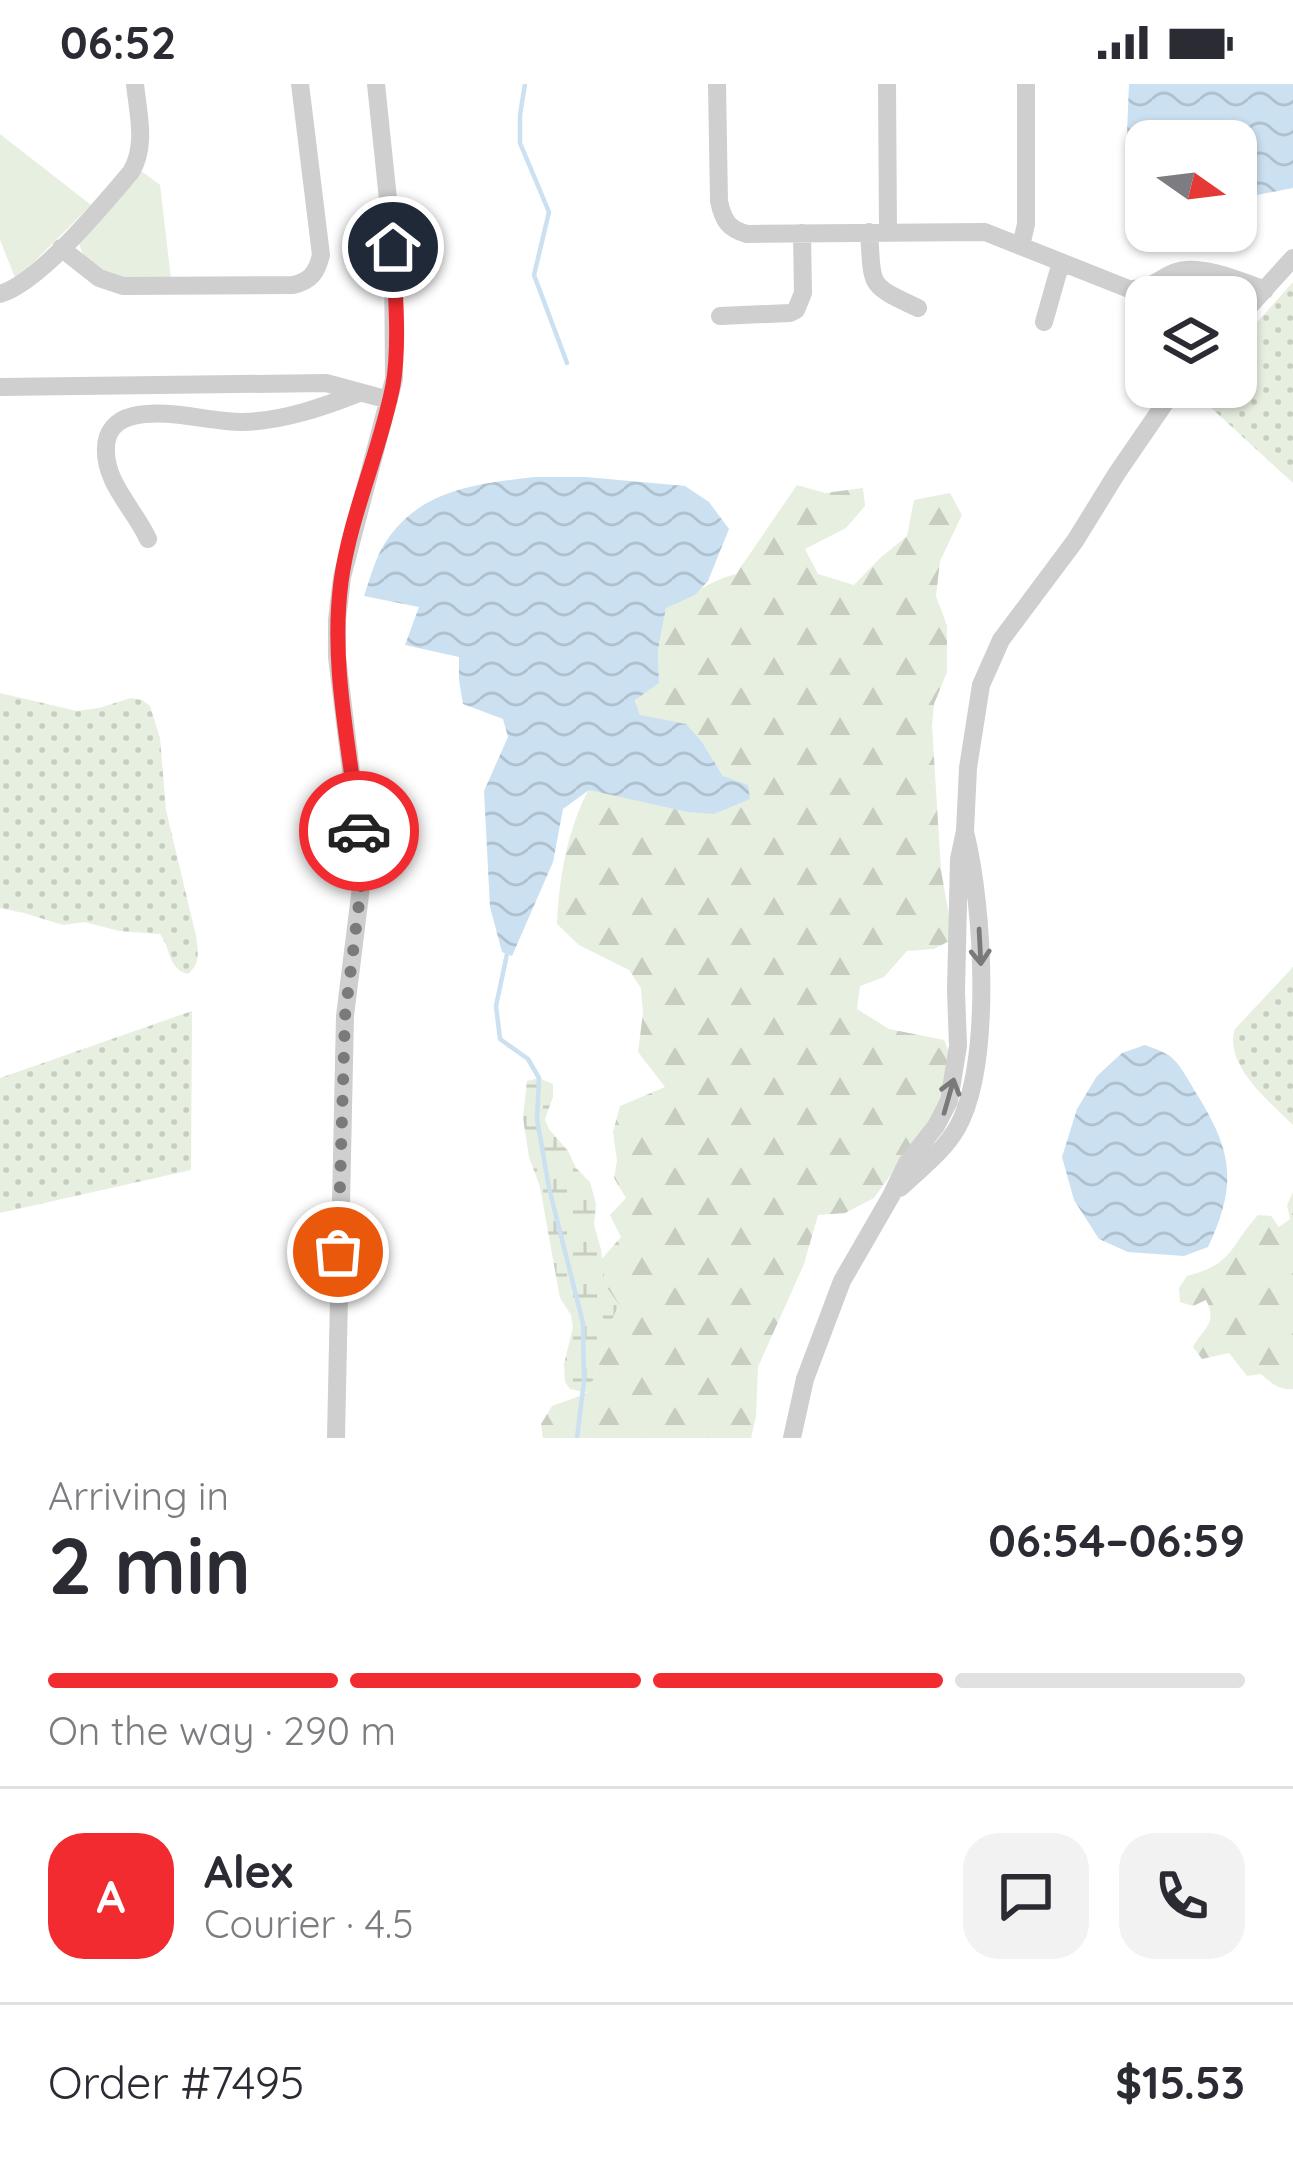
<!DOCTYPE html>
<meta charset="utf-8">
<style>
:root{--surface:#fff;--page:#f2f2f3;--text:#2b2b33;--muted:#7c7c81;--line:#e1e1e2;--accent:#f22b30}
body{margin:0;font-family:Quicksand,sans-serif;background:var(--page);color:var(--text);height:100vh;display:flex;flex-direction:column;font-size:45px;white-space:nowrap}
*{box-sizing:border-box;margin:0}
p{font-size:39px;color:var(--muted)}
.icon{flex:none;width:66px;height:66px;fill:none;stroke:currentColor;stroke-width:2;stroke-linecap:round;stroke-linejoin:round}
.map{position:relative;height:1354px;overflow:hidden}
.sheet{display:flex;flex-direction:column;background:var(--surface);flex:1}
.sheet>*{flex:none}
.needle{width:78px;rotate:104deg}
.fabs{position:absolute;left:1125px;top:36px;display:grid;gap:24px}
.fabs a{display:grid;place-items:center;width:132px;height:132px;border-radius:24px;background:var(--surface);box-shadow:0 3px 9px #0004;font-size:60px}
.pin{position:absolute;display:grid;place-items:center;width:102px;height:102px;color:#fff;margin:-51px;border:6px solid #fff;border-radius:50%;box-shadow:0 3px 12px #0007}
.courier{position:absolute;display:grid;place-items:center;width:120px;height:120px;margin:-60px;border:9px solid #f22b30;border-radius:50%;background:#fff;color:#222;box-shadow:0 3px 15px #0007}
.summary em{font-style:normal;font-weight:700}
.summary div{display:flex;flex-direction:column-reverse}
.summary{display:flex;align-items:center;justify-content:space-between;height:204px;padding:0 48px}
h1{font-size:78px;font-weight:700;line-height:90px}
.bar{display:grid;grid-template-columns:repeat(4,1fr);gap:18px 12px;align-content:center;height:144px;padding:0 48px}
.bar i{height:15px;border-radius:9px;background:var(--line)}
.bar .on{background:var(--accent)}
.bar p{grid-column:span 4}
.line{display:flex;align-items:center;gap:30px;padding:0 48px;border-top:3px solid var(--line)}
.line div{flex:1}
.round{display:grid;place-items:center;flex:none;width:126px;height:126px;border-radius:36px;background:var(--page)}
.status{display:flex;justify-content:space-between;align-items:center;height:84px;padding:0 60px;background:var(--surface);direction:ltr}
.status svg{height:33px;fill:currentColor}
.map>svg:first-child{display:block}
.grass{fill:url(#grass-dots)}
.forest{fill:url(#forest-firs)}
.wetland{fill:url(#wetland-marsh)}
.green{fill:#e7efe0}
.water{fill:url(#water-waves)}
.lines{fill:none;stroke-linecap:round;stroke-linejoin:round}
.stream{stroke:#cbe0f0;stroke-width:4.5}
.minor{stroke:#cfcfcf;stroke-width:18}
.oneway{stroke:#797979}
.done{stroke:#7a7a7a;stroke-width:12;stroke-dasharray:0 21.6}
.route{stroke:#f22b30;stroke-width:15}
</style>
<div class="status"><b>06:52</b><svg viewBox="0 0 49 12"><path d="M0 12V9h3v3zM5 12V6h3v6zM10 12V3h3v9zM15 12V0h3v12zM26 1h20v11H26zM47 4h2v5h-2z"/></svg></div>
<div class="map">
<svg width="1293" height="1354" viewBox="0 0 1293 1354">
<defs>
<pattern id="grass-dots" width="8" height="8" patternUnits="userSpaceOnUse" patternTransform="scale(3)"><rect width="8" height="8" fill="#e7efe0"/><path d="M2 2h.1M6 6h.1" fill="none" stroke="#c7cdc1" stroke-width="1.8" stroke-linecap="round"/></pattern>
<pattern id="forest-firs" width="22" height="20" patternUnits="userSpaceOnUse" patternTransform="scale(3)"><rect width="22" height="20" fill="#e7efe0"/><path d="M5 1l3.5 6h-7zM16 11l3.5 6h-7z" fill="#c7cdc1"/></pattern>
<pattern id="wetland-marsh" width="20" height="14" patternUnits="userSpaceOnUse" patternTransform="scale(3)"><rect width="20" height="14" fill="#e7efe0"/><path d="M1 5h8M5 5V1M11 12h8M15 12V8" fill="none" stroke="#c7cdc1"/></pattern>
<pattern id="water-waves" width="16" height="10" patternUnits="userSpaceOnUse" patternTransform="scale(3)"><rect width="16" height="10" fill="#cbe0f0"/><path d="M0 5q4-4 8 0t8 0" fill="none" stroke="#afc1ce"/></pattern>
</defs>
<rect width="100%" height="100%" fill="#fff"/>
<path class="grass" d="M1293 198V399L1195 309 1200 303H1236V262Z
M0 609 77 627 99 624 131 614 142 616 150 622 160 654 166 726 196 852C198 867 201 879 188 890 168 886 171 864 160 850L119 847 85 838 63 841 24 829 0 824Z
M1293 883V1041C1270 1018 1223 980 1235 945Z
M192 927 191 1086 0 1129V994Z"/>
<path class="forest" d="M797 401 825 409 863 404 865 422 846 444 805 465 818 490 854 501 879 475 907 452 914 416 950 409 962 431 940 477 936 512 947 542V588L934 620 932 642 941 786 953 855 934 865 907 867 884 893 860 902 857 925 889 945 944 956 956 985 946 1026 900 1078 874 1114 845 1129 818 1131 804 1180 758 1283 756 1332 751 1354H543L541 1340 552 1322 588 1309C600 1281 605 1247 619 1221L605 1201 600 1177 621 1153 610 1131 626 1114 614 1094 617 1077 613 1048 620 1022 665 1003 638 968 643 929 641 904 629 886 579 861 557 840C559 795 567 746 589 705L629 714 723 692 702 658 640 631 635 615 659 598 658 566 666 523C693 512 708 497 736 490Z
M1293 1108V1305C1279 1306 1271 1299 1261 1290L1247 1292 1229 1269 1202 1275 1193 1263C1203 1244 1218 1240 1206 1216L1193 1222 1180 1218 1179 1204 1187 1192C1234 1180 1229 1163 1258 1131L1271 1132 1279 1143 1290 1135 1287 1121Z"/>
<path class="wetland" d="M539 994 553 1000V1013L545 1035 549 1045 568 1067 576 1084 590 1098 596 1120 594 1141 601 1165 605 1201 619 1221C605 1247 600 1281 588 1309L570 1305 565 1298 564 1280 573 1243 571 1231 560 1214 540 1103 529 1073 523 1034 527 997Z"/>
<path class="green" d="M0 50 91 121 16 196 0 156Z
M140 86 160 101 171 195C138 196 89 200 79 159Z"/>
<path class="water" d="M1129 0H1293V104L1257 111H1236V57H1146V94L1135 91 1127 49Z
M535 393H586L685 402 709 418 729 445 708 497 695 511 666 524 658 566 659 599 635 616 640 631 686 640 702 658 723 692 748 701 750 715 714 730 688 728 589 706 563 725 553 778 512 872 502 868 490 823 484 707 508 653 503 635 463 620 459 596V573L405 561 419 523 364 512C370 495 375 474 385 459 420 405 476 400 535 393Z
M1145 961C1153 964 1165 968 1171 973 1182 982 1190 1000 1198 1012 1233 1069 1237 1101 1208 1163L1184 1172 1128 1168 1099 1155 1074 1116 1062 1073 1077 1025 1097 992 1122 969Z"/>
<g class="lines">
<path class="stream" d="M525 0 520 31V59L549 128 534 191 567 279
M507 870 496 922 500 955 528 975 539 994 537 1035 549 1104 583 1239 584 1297 577 1354"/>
<path class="minor" d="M717 0 719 117C723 136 728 145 747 150L985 148 1129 205C1150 206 1158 195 1176 188 1199 179 1243 198 1265 206
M887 0 888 148
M869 148C873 204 867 200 918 224
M1021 162 1026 140V0
M61 164 99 194 123 202 293 201C311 197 317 188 321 171L300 0
M0 210C40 198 102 122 131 88 147 61 138 30 135 0
M720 232 790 229 796 226 803 209 802 149
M1236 237 1293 174
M1044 238 1061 178
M0 303 326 299 389 316
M148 455C135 426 104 398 106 364 106 348 116 336 133 332 168 324 208 338 243 338 283 337 323 323 359 309
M900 1104C919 1086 944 1067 957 1044 993 981 983 822 966 752
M336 1354 345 932 361 803 358 745 337 573V536L342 493 394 295 393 163 376 0
M792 1354 805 1295 842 1197 891 1112 907 1079 936 1042 949 1017 958 962 956 907 959 775 965 747 968 684 981 601 1001 556 1075 457 1117 389 1176 303"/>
</g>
<defs><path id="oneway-shaft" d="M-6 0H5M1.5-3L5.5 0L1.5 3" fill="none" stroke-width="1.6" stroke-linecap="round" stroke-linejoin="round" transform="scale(3)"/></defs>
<g class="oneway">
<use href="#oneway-shaft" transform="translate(980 863) rotate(87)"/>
<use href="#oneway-shaft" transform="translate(949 1012) rotate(-74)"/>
</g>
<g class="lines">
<path class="done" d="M338 1168 345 932 361 803 359 747"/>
<path class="route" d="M359 747C350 664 330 581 341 498 350 431 380 368 393 301 400 261 395 204 393 163"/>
</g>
</svg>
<div class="fabs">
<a><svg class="needle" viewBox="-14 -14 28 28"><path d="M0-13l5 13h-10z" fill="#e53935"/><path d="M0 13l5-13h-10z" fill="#7c7c81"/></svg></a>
<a><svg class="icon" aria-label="layers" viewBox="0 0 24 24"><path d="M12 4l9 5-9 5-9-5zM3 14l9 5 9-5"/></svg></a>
</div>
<div class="pin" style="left:338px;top:1168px;background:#ea580c"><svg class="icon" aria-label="bag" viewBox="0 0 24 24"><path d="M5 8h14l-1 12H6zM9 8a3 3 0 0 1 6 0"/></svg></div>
<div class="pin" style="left:393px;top:163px;background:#1f2937"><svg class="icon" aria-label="home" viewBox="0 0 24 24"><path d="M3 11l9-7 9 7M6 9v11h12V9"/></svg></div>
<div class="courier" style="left:359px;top:747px"><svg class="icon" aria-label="car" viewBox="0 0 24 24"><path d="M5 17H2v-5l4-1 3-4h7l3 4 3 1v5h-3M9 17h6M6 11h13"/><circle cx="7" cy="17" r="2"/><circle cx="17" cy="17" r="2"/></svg></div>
</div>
<section class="sheet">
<div class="summary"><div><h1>2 min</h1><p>Arriving in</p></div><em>06:54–06:59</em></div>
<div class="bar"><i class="on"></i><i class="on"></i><i class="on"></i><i></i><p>On the way · 290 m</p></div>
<div class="line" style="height:216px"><b class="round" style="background:var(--accent);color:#fff">A</b><div><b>Alex</b><p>Courier · 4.5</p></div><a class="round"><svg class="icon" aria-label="chat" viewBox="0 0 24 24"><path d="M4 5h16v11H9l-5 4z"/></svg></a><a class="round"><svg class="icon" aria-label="phone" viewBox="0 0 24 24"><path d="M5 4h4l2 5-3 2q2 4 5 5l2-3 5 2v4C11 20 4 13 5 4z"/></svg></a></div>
<div class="line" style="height:156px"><div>Order #7495</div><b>$15.53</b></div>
</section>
